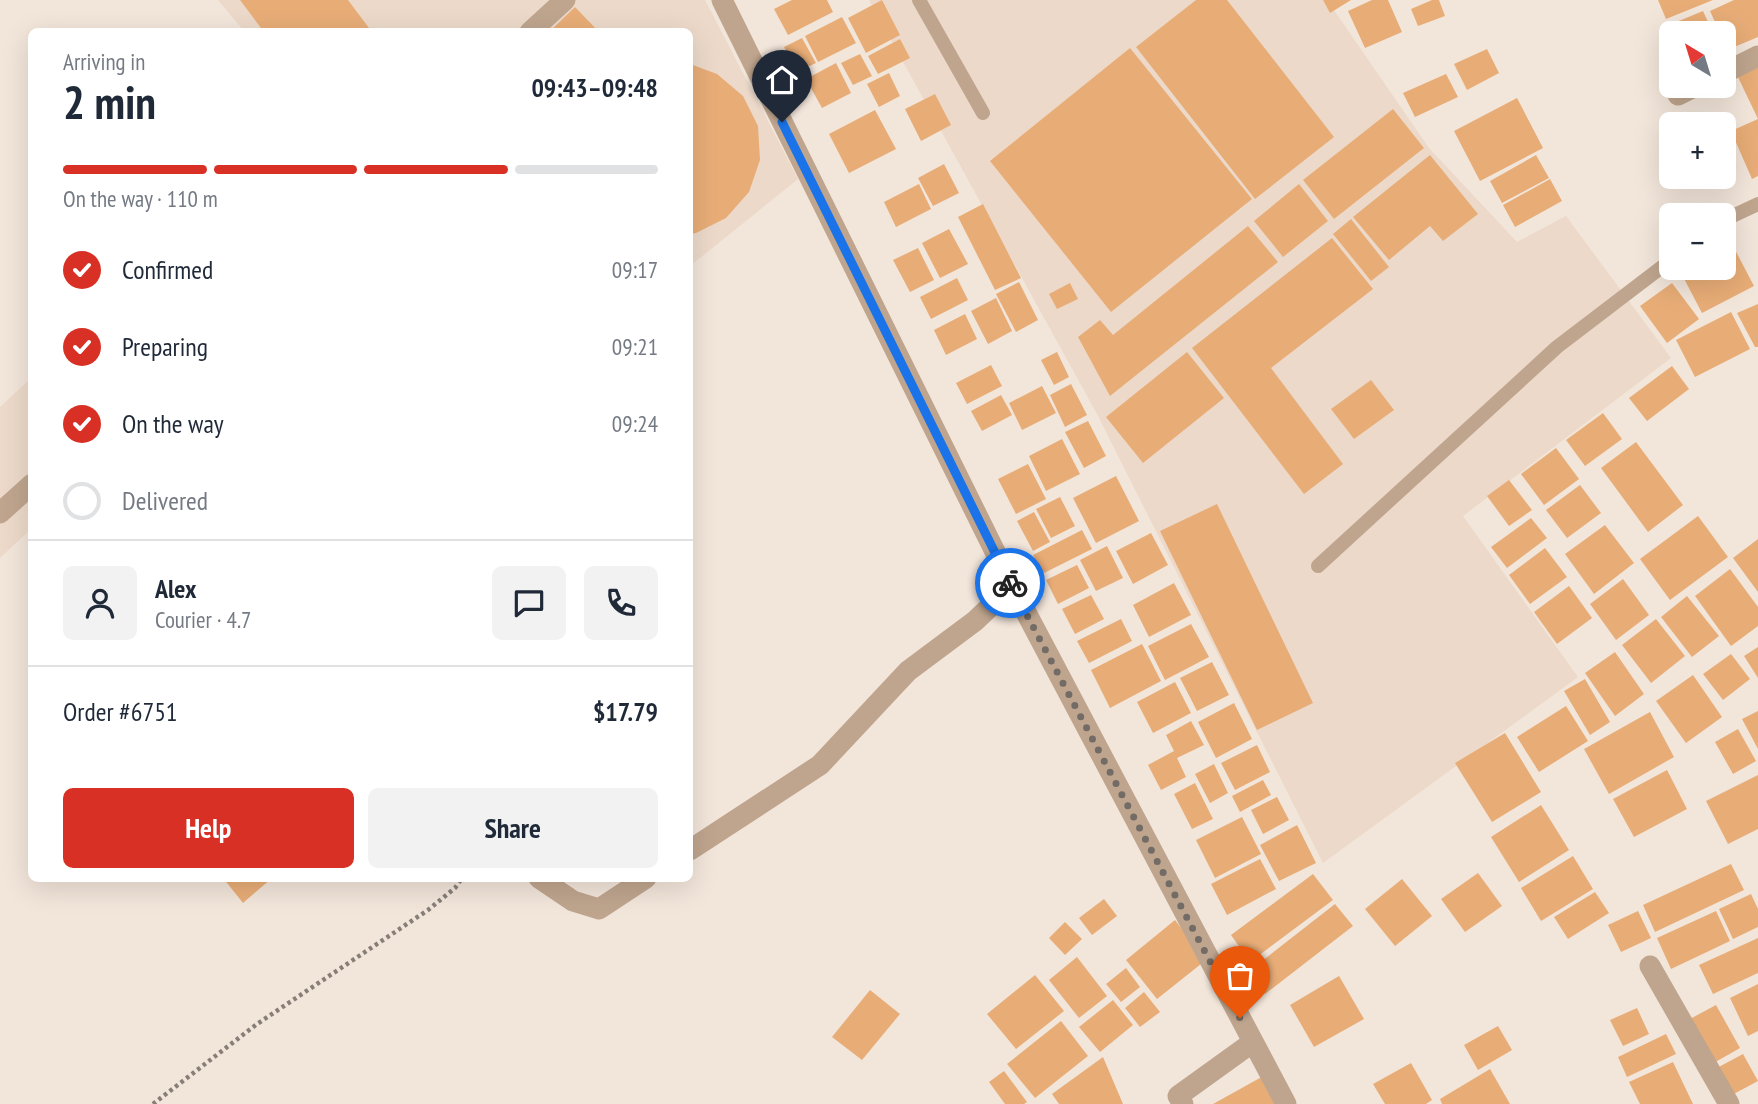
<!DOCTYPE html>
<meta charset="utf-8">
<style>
:root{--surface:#fff;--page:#f2f2f3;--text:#1f2937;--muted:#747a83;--line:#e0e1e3;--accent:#d93025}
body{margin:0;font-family:"PT Sans Narrow",sans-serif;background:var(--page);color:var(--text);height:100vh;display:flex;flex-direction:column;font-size:26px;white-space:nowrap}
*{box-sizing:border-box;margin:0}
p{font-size:23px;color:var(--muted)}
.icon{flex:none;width:38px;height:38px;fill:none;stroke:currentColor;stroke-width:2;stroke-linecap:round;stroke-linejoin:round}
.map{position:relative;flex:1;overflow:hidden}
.sheet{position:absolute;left:28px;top:28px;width:665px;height:854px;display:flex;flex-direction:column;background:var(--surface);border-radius:10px;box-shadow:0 7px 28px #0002}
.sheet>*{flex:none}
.needle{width:46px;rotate:322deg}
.controls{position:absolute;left:1659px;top:21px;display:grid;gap:14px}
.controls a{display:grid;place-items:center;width:77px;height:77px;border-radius:10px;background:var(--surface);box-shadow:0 7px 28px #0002;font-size:35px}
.pin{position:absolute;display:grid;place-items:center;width:60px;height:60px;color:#fff;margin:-72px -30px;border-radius:50% 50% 50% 0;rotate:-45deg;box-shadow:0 0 7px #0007}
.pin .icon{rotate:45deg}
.courier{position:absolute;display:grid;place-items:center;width:70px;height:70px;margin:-35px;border:5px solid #1a73e8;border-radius:50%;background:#fff;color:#222;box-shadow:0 2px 9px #0007}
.summary em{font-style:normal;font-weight:800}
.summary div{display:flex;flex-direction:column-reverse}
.summary{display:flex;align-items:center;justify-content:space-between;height:119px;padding:0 35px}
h1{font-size:46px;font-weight:800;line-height:52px}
.bar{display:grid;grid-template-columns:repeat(4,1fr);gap:10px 7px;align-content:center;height:84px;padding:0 35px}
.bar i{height:9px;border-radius:5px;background:var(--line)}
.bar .active{background:var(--accent)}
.bar p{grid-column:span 4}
.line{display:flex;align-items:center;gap:18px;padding:0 35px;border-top:2px solid var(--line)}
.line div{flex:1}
.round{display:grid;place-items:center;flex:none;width:74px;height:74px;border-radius:10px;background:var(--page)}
ol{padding:0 35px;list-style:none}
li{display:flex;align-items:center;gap:21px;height:77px}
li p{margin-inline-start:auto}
li .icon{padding:7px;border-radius:50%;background:var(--accent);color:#fff;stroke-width:4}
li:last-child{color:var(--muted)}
li i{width:38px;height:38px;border:4px solid var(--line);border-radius:50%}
.button{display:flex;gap:14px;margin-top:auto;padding:14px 35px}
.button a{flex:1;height:80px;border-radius:10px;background:var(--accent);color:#fff;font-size:28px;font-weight:800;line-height:80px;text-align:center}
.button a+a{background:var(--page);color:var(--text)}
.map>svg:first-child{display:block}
.built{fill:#ecd9c9}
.building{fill:#e8ad77}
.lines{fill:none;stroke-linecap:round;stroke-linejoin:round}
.path{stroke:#877f77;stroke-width:4.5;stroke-dasharray:3.5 3.5;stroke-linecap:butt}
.lane{stroke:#bfa58e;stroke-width:14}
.street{stroke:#bfa58e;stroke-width:21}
.done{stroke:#736b65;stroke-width:7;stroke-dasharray:0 12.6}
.route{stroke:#1a73e8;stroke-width:9}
</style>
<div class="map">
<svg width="1758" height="1104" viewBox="0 0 1758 1104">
<rect width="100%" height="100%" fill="#f2e5da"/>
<path class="built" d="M218 0H705L798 179 690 266V32L244 31Z
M869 0H1327L1429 148 1517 242 1566 216 1671 358 1463 516 1578 677 1323 863 1097 414Z
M31 378V529L0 558V407Z"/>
<path class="building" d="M240 0H348L369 28 364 32H264Z
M792 0H827L833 12 788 35 774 9Z
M882 0 900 35 866 53 848 18Z
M1196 0H1227L1334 137 1255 199 1136 47Z
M1323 0H1351L1330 13Z
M1372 0H1388L1402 32 1365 48 1348 11Z
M1432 0H1439L1445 16 1418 26 1411 9Z
M1658 0H1713L1666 19Z
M1734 0H1758V37L1727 50 1724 43V33H1720L1710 11Z
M575 7 599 32H549Z
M1703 11 1713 33H1671V50L1662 28Z
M842 17 856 43 818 62 805 36Z
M802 38 816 63 797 72 784 47Z
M900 39 910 58 878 74 868 56Z
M1130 48 1252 199 1111 312 990 161Z
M1487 49 1499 73 1467 90 1454 64Z
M860 54 872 76 853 85 841 63Z
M836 63 851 93 822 108 806 79Z
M690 64 717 74 743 96 758 126 760 160 749 192 726 218 696 233 690 234Z
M1758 65V119L1737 75Z
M889 73 900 96 879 107 867 84Z
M1446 74 1458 97 1415 117 1403 93Z
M935 94 951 125 921 141 905 109Z
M1517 98 1543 148 1480 181 1454 131Z
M1393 109 1424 148 1334 219 1303 180Z
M875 110 896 149 849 173 829 134Z
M1758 119V176L1752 179 1731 131Z
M1724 138 1736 168 1724 173Z
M1430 155 1478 214 1443 241 1430 226 1389 260 1353 217Z
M1536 155 1549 178 1502 203 1490 181Z
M944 164 959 193 933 206 918 178Z
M1550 179 1562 201 1515 227 1503 205Z
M919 184 931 209 896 227 884 202Z
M1299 184 1328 221 1283 257 1254 221Z
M983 204 1021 278 995 290 958 217Z
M1351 219 1389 267 1371 281 1333 234Z
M1248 226 1278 262 1110 396 1078 337 1100 320 1113 335Z
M949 229 968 264 940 278 922 243Z
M1332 238 1373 289 1271 368 1343 464 1304 494 1192 348Z
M1732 244 1754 286 1702 313 1680 271 1686 268H1724V248Z
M918 248 934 280 910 292 893 260Z
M957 278 968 300 931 319 920 297Z
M1019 282 1038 320 1016 332 996 294Z
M1070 283 1078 299 1057 309 1049 294Z
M1672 283 1699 319 1667 343 1640 306Z
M996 298 1012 331 988 344 971 311Z
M1758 304V347H1755L1737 313Z
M1731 312 1750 349 1695 377 1676 340Z
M965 314 977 339 946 355 934 330Z
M1057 352 1069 377 1054 385 1041 360Z
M1187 352 1224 398 1143 463 1106 417Z
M991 365 1002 386 967 404 956 383Z
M1672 366 1689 389 1647 421 1629 398Z
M1371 380 1394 410 1354 439 1331 409Z
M1071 384 1087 415 1065 427 1050 395Z
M1042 386 1056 413 1022 430 1009 403Z
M1001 395 1012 415 982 431 971 411Z
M1603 413 1622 439 1585 466 1566 440Z
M1088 421 1106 456 1084 468 1065 432Z
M1062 439 1080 474 1046 491 1029 456Z
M1636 442 1683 505 1648 532 1601 468Z
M1556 448 1579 479 1544 505 1521 474Z
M1028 464 1046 499 1016 514 998 479Z
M1116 476 1139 521 1096 543 1073 498Z
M1509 480 1532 510 1509 526 1487 496Z
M1580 485 1601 513 1567 538 1546 510Z
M1060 497 1075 526 1051 538 1036 509Z
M1217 504 1313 703 1257 730 1160 531Z
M1034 512 1050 542 1033 551 1017 521Z
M1698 516 1728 557 1670 600 1640 559Z
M1531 518 1547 538 1507 568 1491 547Z
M1605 525 1634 563 1594 594 1565 554Z
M1082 530 1092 549 1042 574 1033 555Z
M1151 533 1168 565 1133 584 1116 551Z
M1758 539V592L1733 558Z
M1107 546 1123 578 1096 591 1080 560Z
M1545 548 1567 577 1530 604 1509 575Z
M1077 565 1089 588 1058 604 1046 580Z
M1730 569 1758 607V626L1731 646 1695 596Z
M1623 579 1649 615 1616 640 1590 604Z
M1174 583 1191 615 1149 637 1133 605Z
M1569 586 1592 618 1557 644 1534 612Z
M1091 595 1104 619 1075 634 1062 609Z
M1687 596 1719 636 1692 657 1661 617Z
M1121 619 1132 641 1089 663 1077 641Z
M1656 619 1685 656 1651 683 1622 645Z
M1191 624 1209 657 1165 680 1148 646Z
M1142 644 1161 681 1110 708 1091 670Z
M1758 647V678L1744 656Z
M1615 652 1644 694 1615 716 1585 673Z
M1731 654 1750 679 1723 700 1703 674Z
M1212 662 1229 695 1197 711 1180 678Z
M1693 675 1722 717 1686 743 1656 701Z
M1585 679 1610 722 1590 735 1564 691Z
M1175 682 1191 713 1153 733 1137 702Z
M1234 703 1252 739 1216 758 1198 722Z
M1566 706 1588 741 1539 772 1517 737Z
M1758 711V749L1742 719Z
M1650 712 1674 757 1609 794 1584 749Z
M1191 721 1204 745 1177 758 1186 777 1161 790 1148 765 1174 751 1166 735Z
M1738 729 1756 761 1733 774 1715 742Z
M1505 733 1541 792 1492 822 1455 763Z
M1257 745 1270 772 1235 790 1221 763Z
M1214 764 1228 793 1210 803 1195 774Z
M1667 770 1687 809 1634 837 1613 799Z
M1758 775V829L1728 844 1706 801Z
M1263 780 1271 795 1240 812 1232 796Z
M1195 783 1213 819 1192 829 1174 794Z
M1277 797 1289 820 1263 834 1251 810Z
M1541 805 1569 850 1519 882 1491 837Z
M1242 817 1261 854 1215 878 1196 840Z
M1297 825 1316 863 1279 881 1260 845Z
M1573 856 1593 889 1541 921 1521 888Z
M1260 859 1276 889 1227 915 1211 884Z
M1731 864 1744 890 1655 932 1643 905Z
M1478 873 1502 906 1465 932 1441 899Z
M1313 874 1333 900 1250 962 1231 935Z
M223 878H272L243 903Z
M1402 879 1432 916 1395 946 1365 909Z
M1595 892 1609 913 1568 939 1554 917Z
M1751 894 1758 909V927L1733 939 1719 909Z
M1104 899 1117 916 1092 935 1079 918Z
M1335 904 1353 926 1265 994 1248 972Z
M1638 911 1651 938 1621 952 1608 925Z
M1716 911 1730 941 1671 969 1657 938Z
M1175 920 1206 960 1157 999 1126 960Z
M1065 922 1082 939 1065 955 1049 938Z
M1758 938V973L1713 994 1699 965Z
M1077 957 1107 996 1079 1018 1049 980Z
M1126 968 1140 987 1121 1002 1106 984Z
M1035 975 1064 1011 1016 1049 987 1014Z
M1339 976 1364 1019 1314 1047 1290 1005Z
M1758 984V1031L1748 1036 1730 998Z
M870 990 900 1014 862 1060 832 1037Z
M1144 992 1160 1012 1140 1027 1125 1008Z
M1113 1000 1133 1025 1100 1052 1079 1027Z
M1716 1005 1740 1048 1712 1064 1688 1020Z
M1637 1008 1649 1034 1623 1046 1610 1020Z
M1061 1021 1088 1056 1035 1098 1007 1064Z
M1498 1026 1512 1050 1478 1070 1464 1045Z
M1666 1034 1676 1054 1627 1077 1618 1057Z
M1743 1054 1758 1081 1730 1096 1715 1069Z
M1103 1057 1123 1104H1059L1052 1094Z
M1673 1062 1693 1104H1640L1629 1082Z
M1411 1063 1432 1100 1426 1104H1385L1373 1084Z
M1490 1069 1510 1104H1442L1440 1099Z
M1004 1071 1027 1102 1024 1104H1005L989 1082Z
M1267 1074 1283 1104H1213Z"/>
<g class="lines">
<path class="path" d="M153 1104 257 1024 428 910 455 888 462 878"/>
<path class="lane" d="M919 0 983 113
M1724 220 1758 204
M1318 566 1557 347 1671 260"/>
<path class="street" d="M722 0 1012 586 1286 1104
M530 32 565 0
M1724 73 1758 56
M1678 95 1696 86
M0 513 32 484
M690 850 820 765 908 671 975 621 1012 586
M539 878 573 901 599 909 646 878
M1650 966 1729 1104
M1183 1104 1178 1096 1253 1042"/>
</g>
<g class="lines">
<path class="done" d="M1010 583 1240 1018"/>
<path class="route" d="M782 122 1010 583"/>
</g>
</svg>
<div class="controls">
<a><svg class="needle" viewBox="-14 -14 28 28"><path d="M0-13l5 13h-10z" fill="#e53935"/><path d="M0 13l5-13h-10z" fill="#747a83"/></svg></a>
<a>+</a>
<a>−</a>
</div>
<div class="pin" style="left:1240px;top:1018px;background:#ea580c"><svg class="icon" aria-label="bag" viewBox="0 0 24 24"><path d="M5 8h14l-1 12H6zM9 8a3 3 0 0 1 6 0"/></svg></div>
<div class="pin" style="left:782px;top:122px;background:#1f2937"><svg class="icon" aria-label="home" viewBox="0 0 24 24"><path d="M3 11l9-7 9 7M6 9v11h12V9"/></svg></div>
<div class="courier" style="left:1010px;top:583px"><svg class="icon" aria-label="bike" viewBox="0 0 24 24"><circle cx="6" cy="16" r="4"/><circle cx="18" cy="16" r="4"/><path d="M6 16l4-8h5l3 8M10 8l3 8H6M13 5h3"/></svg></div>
<section class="sheet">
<div class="summary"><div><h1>2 min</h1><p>Arriving in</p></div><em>09:43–09:48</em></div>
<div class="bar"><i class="active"></i><i class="active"></i><i class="active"></i><i></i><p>On the way · 110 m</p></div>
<ol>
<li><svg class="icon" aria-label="check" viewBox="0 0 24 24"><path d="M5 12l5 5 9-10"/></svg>Confirmed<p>09:17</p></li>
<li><svg class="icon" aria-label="check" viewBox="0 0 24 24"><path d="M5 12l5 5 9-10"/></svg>Preparing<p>09:21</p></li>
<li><svg class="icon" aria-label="check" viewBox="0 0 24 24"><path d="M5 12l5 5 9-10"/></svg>On the way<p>09:24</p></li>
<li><i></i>Delivered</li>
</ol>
<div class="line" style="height:126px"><a class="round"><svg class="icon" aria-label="person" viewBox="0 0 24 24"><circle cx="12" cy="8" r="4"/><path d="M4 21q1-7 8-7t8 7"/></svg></a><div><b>Alex</b><p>Courier · 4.7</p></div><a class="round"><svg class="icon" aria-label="chat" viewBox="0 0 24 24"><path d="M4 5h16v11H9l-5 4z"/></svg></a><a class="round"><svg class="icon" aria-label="phone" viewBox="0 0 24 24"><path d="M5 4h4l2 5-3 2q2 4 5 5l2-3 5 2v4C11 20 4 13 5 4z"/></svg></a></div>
<div class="line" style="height:91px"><div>Order #6751</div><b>$17.79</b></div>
<div class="button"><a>Help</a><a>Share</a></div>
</section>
</div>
